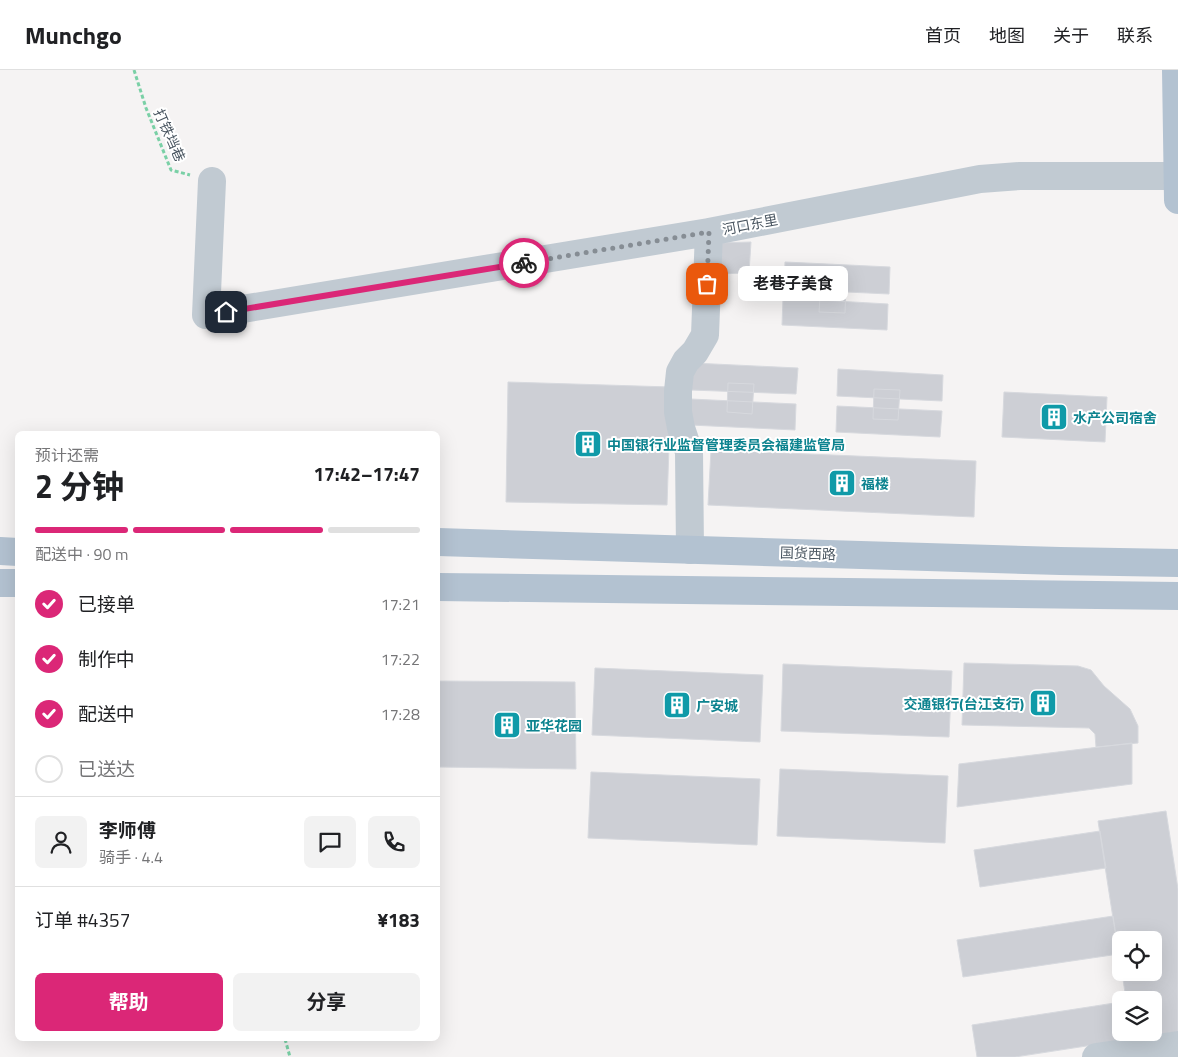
<!DOCTYPE html>
<html lang="zh">
<meta charset="utf-8">
<style>
:root{--surface:#fff;--page:#f2f2f2;--text:#202124;--muted:#757577;--line:#e0e0e0;--accent:#db2777}
body{margin:0;font-family:"Titillium Web","Noto Sans SC",sans-serif;background:var(--page);color:var(--text);height:100vh;display:flex;flex-direction:column;font-size:19px;white-space:nowrap}
*{box-sizing:border-box;margin:0}
p{font-size:16px;color:var(--muted)}
.icon{flex:none;width:28px;height:28px;fill:none;stroke:currentColor;stroke-width:2;stroke-linecap:round;stroke-linejoin:round}
.map{position:relative;flex:1;overflow:hidden}
.side{position:absolute;left:15px;top:361px;width:425px;height:610px;display:flex;flex-direction:column;background:var(--surface);border-radius:8px;box-shadow:0 5px 20px #0002}
.side>*{flex:none}
.fabs{position:absolute;left:1112px;top:861px;display:grid;gap:10px}
.fabs a{display:grid;place-items:center;width:50px;height:50px;border-radius:8px;background:var(--surface);box-shadow:0 5px 20px #0002;font-size:25px}
.pin{position:absolute;display:grid;place-items:center;width:42px;height:42px;color:#fff;margin:-21px;border-radius:10px;box-shadow:0 2px 8px #0006}
.courier{position:absolute;display:grid;place-items:center;width:50px;height:50px;margin:-25px;border:4px solid #db2777;border-radius:50%;background:#fff;color:#222;box-shadow:0 1px 6px #0007}
.bubble{position:absolute;height:35px;border-radius:8px;background:var(--surface);box-shadow:0 5px 20px #0002;font-size:16px;font-weight:700;line-height:35px;text-align:center}
.headline em{font-style:normal;font-weight:700}
.headline div{display:flex;flex-direction:column-reverse}
.headline{display:flex;align-items:center;justify-content:space-between;height:85px;padding:0 20px}
h1{font-size:32px;font-weight:700;line-height:38px}
.bar{display:grid;grid-template-columns:repeat(4,1fr);gap:8px 5px;align-content:center;height:60px;padding:0 20px}
.bar i{height:6px;border-radius:4px;background:var(--line)}
.bar .current{background:var(--accent)}
.bar p{grid-column:span 4}
.line{display:flex;align-items:center;gap:12px;padding:0 20px;border-top:1px solid var(--line)}
.line div{flex:1}
.round{display:grid;place-items:center;flex:none;width:52px;height:52px;border-radius:8px;background:var(--page)}
ol{padding:0 20px;list-style:none}
li{display:flex;align-items:center;gap:15px;height:55px}
li p{margin-inline-start:auto}
li .icon{padding:5px;border-radius:50%;background:var(--accent);color:#fff;stroke-width:4}
li:last-child{color:var(--muted)}
li i{width:28px;height:28px;border:2px solid var(--line);border-radius:50%}
.primary-button{display:flex;gap:10px;margin-top:auto;padding:10px 20px}
.primary-button a{flex:1;height:58px;border-radius:8px;background:var(--accent);color:#fff;font-size:20px;font-weight:700;line-height:58px;text-align:center}
.primary-button a+a{background:var(--page);color:var(--text)}
header{display:flex;align-items:center;gap:30px;box-sizing:border-box;height:70px;padding:0 25px;background:var(--surface);border-bottom:1px solid var(--line)}
header strong{font-size:24px}
nav{display:flex;gap:28px;margin-inline-start:auto;font-size:18px}
.map>svg:first-child{display:block}
.building{fill:#cdcfd5;stroke:#d7d9de}
.lines{fill:none;stroke-linecap:round;stroke-linejoin:round}
.path{stroke:#7ad0a6;stroke-width:3;stroke-dasharray:4 2.5;stroke-linecap:butt}
.minor{stroke:#c1cad2;stroke-width:28}
.major{stroke:#b3c2d1;stroke-width:28}
.done{stroke:#868d94;stroke-width:5;stroke-dasharray:0 9}
.route{stroke:#db2777;stroke-width:6}
.labels{text-anchor:middle;dominant-baseline:central;stroke-width:4;stroke-linejoin:round;paint-order:stroke}
.street-label{font-size:14px;fill:#4a5661;stroke:#fff}
.culture-label{font-size:14px;font-weight:bold;fill:#0d838f;stroke:#fff;text-anchor:start}
</style>
<header>
<strong>Munchgo</strong>
<nav><a>首页</a><a>地图</a><a>关于</a><a>联系</a></nav>
</header>
<div class="map">
<svg width="1178" height="987" viewBox="0 0 1178 987">
<rect width="100%" height="100%" fill="#f5f3f3"/>
<path class="building" d="M751 172 749 203 715 204 716 173Z
M785 192 890 197 889 224 784 219Z
M821 212 846 213 845 243 819 242Z
M783 228 888 234 887 260 782 255Z
M693 293 798 298 796 324 691 320Z
M838 299 943 305 942 331 837 326Z
M508 312 671 317 667 435 506 432Z
M728 313 754 314 752 344 727 342Z
M874 319 900 320 898 350 873 349Z
M1004 322 1107 327 1105 372 1002 367Z
M691 329 796 334 795 360 690 355Z
M837 336 942 341 940 367 836 362Z
M711 380 976 391 974 447 708 435Z
M964 593 1078 596 1091 600 1104 616 1130 639 1138 656V673L1096 677 1095 664 1089 658 962 655Z
M783 594 952 601 949 667 781 661Z
M595 598 763 605 760 672 592 665Z
M438 611 575 612 576 699 438 697Z
M1132 673V714L957 737 959 694Z
M780 699 948 706 945 773 777 766Z
M591 702 760 709 757 775 588 768Z
M1166 741 1178 819V962L1132 969 1131 962H1154V930H1126L1122 902H1154V870H1121V900L1098 751Z
M1100 761 1106 798 980 817 974 780Z
M1113 846 1119 884 963 907 957 870Z
M1121 932V962H1131L1132 969 1015 987H977L972 955Z"/>
<g class="lines">
<path class="path" d="M134 0 146 38 171 100 190 105
M285 969 290 987"/>
<path class="minor" d="M212 111 206 245 709 162 980 109 1020 106H1177
M690 480 689 382 681 358 678 342V321L680 302 686 291 695 282 705 265 709 162
M1096 987 1178 975"/>
<path class="major" d="M1176 0 1178 130
M438 472 1060 491 1178 493
M0 481 18 482
M0 513H18
M438 517 1178 526"/>
</g>
<g class="lines">
<path class="done" d="M524 193 709 162 707 214"/>
<path class="route" d="M226 242 524 193"/>
</g>
<defs>
<g id="building-square" transform="scale(1.4375)"><rect x="-9" y="-9" width="18" height="18" rx="4" fill="#0f9aa8" stroke="#fff"/><path d="M-4-6H4V6H1V3H-1V6H-4ZM-2.5-4.3h1.7v1.8h-1.7ZM.8-4.3h1.7v1.8H.8ZM-2.5-1h1.7V.8h-1.7ZM.8-1h1.7V.8H.8Z" fill="#fff"/></g>
</defs>
<g fill-rule="evenodd">
<use href="#building-square" x="1054" y="347"/>
<use href="#building-square" x="588" y="374"/>
<use href="#building-square" x="842" y="413"/>
<use href="#building-square" x="1043" y="633"/>
<use href="#building-square" x="677" y="635"/>
<use href="#building-square" x="507" y="655"/>
</g>
<g class="labels">
<g class="street-label">
<text transform="translate(170 65) rotate(66)">打铁垱巷</text>
<text transform="translate(750 154) rotate(-11)">河口东里</text>
<text transform="translate(808 483) rotate(2)">国货西路</text>
</g>
<g class="culture-label">
<text x="1073" y="347">水产公司宿舍</text>
<text x="607" y="374">中国银行业监督管理委员会福建监管局</text>
<text x="861" y="413">福楼</text>
<text x="1024" y="633" text-anchor="end">交通银行(台江支行)</text>
<text x="696" y="635">广安城</text>
<text x="526" y="655">亚华花园</text>
</g>
</g>
</svg>
<div class="fabs">
<a><svg class="icon" aria-label="locate" viewBox="0 0 24 24"><circle cx="12" cy="12" r="6"/><path d="M12 2v4M12 18v4M2 12h4M18 12h4"/></svg></a>
<a><svg class="icon" aria-label="layers" viewBox="0 0 24 24"><path d="M12 4l9 5-9 5-9-5zM3 14l9 5 9-5"/></svg></a>
</div>
<div class="pin" style="left:707px;top:214px;background:#ea580c"><svg class="icon" aria-label="bag" viewBox="0 0 24 24"><path d="M5 8h14l-1 12H6zM9 8a3 3 0 0 1 6 0"/></svg></div>
<div class="pin" style="left:226px;top:242px;background:#1f2937"><svg class="icon" aria-label="home" viewBox="0 0 24 24"><path d="M3 11l9-7 9 7M6 9v11h12V9"/></svg></div>
<div class="courier" style="left:524px;top:193px"><svg class="icon" aria-label="bike" viewBox="0 0 24 24"><circle cx="6" cy="16" r="4"/><circle cx="18" cy="16" r="4"/><path d="M6 16l4-8h5l3 8M10 8l3 8H6M13 5h3"/></svg></div>
<div class="bubble" style="left:738px;top:196px;width:110px">老巷子美食</div>
<section class="side">
<div class="headline"><div><h1>2 分钟</h1><p>预计还需</p></div><em>17:42–17:47</em></div>
<div class="bar"><i class="current"></i><i class="current"></i><i class="current"></i><i></i><p>配送中 · 90 m</p></div>
<ol>
<li><svg class="icon" aria-label="check" viewBox="0 0 24 24"><path d="M5 12l5 5 9-10"/></svg>已接单<p>17:21</p></li>
<li><svg class="icon" aria-label="check" viewBox="0 0 24 24"><path d="M5 12l5 5 9-10"/></svg>制作中<p>17:22</p></li>
<li><svg class="icon" aria-label="check" viewBox="0 0 24 24"><path d="M5 12l5 5 9-10"/></svg>配送中<p>17:28</p></li>
<li><i></i>已送达</li>
</ol>
<div class="line" style="height:90px"><a class="round"><svg class="icon" aria-label="person" viewBox="0 0 24 24"><circle cx="12" cy="8" r="4"/><path d="M4 21q1-7 8-7t8 7"/></svg></a><div><b>李师傅</b><p>骑手 · 4.4</p></div><a class="round"><svg class="icon" aria-label="chat" viewBox="0 0 24 24"><path d="M4 5h16v11H9l-5 4z"/></svg></a><a class="round"><svg class="icon" aria-label="phone" viewBox="0 0 24 24"><path d="M5 4h4l2 5-3 2q2 4 5 5l2-3 5 2v4C11 20 4 13 5 4z"/></svg></a></div>
<div class="line" style="height:65px"><div>订单 #4357</div><b>¥183</b></div>
<div class="primary-button"><a>帮助</a><a>分享</a></div>
</section>
</div>
